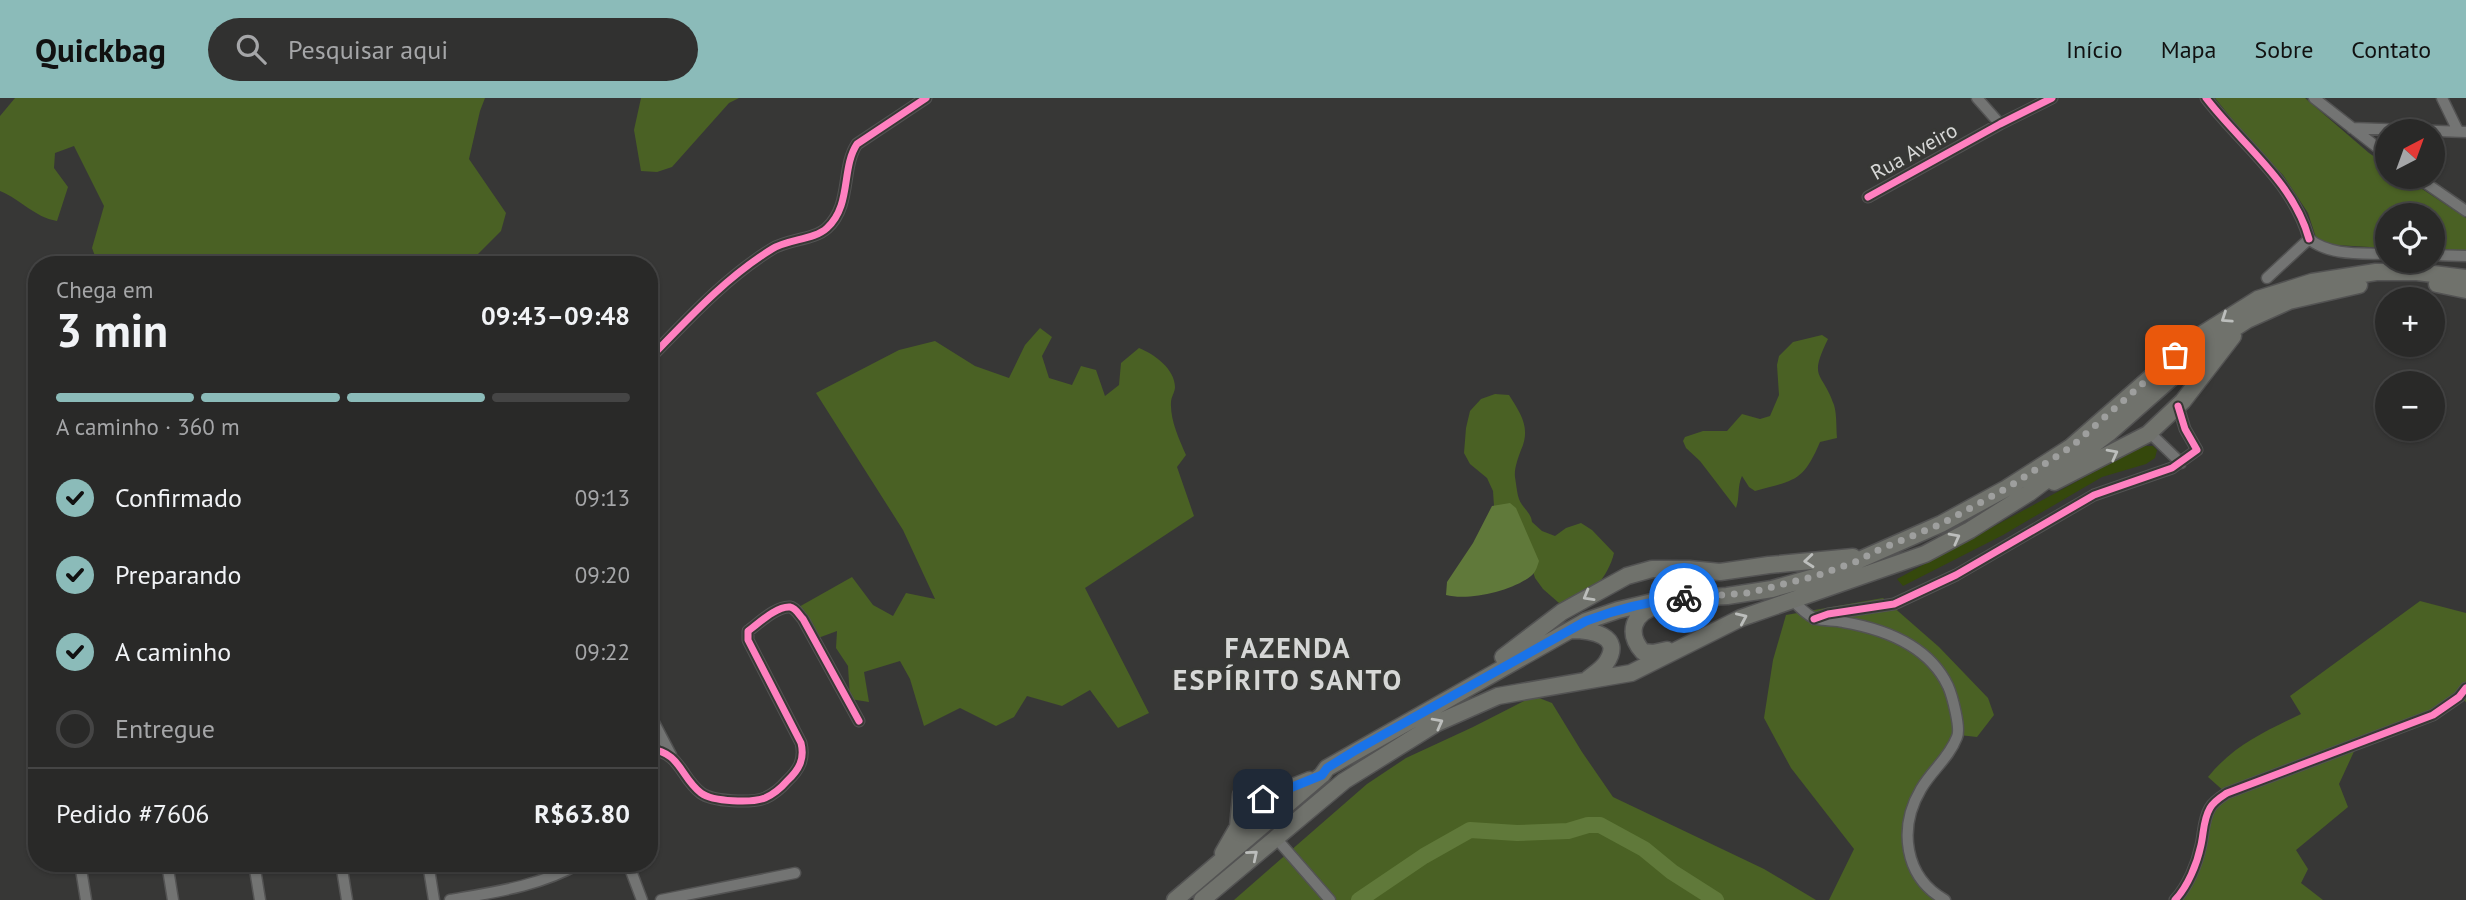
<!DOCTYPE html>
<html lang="pt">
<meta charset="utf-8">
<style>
:root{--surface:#292928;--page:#313130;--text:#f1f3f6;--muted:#a5a6a8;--line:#454545;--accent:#8bbbb9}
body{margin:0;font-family:"PT Sans",sans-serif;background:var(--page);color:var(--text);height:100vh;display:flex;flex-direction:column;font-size:26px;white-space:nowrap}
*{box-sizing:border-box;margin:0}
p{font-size:23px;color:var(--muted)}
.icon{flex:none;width:38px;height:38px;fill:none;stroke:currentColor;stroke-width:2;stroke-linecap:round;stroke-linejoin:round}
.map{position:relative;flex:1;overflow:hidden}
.panel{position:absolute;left:28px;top:158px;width:630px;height:616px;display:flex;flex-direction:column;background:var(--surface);border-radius:28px;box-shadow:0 2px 5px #0004,0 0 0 2px var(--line)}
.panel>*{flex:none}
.needle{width:46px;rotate:41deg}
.fabs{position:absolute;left:2375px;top:21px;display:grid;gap:14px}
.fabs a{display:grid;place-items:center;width:70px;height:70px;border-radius:50%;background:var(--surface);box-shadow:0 2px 5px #0004,0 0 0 2px var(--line);font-size:35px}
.pin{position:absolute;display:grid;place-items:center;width:60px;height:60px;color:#fff;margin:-30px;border-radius:14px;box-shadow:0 4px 10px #0006}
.courier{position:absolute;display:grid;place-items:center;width:70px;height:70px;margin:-35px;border:5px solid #1a73e8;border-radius:50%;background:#fff;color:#222;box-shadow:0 2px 9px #0007}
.headline em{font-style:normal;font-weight:700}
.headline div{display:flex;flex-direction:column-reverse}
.headline{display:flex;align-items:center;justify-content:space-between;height:119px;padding:0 28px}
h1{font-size:46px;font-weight:700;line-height:52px}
.bar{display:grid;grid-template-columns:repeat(4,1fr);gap:10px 7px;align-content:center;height:84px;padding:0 28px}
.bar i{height:9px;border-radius:5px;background:var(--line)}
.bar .current{background:var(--accent)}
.bar p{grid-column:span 4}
.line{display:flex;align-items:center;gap:18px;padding:0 28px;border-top:2px solid var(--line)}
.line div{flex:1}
ol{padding:0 28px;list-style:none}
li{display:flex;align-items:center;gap:21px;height:77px}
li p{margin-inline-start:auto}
li .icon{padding:7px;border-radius:50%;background:var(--accent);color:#111;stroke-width:4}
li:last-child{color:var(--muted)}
li i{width:38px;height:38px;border:4px solid var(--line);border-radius:50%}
header{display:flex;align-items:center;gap:42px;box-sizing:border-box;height:98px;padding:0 35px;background:var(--accent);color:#111}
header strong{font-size:33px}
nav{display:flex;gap:38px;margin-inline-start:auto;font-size:24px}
.search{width:490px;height:63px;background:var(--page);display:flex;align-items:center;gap:18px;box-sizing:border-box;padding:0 24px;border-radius:38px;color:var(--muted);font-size:26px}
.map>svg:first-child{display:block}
.green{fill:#35480c}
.forest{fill:#4a6124}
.water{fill:#60793a}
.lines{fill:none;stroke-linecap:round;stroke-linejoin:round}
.river{stroke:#60793a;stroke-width:16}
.street-casing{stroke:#535353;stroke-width:13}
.primary-casing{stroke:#535353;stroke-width:19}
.street{stroke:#737473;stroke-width:10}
.primary{stroke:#70726c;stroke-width:16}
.cycleway-casing{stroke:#373835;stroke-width:11}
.cycleway{stroke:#ff80c0;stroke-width:7}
.oneway{stroke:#bcbebc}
.done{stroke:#9e9f9e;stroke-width:7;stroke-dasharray:0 12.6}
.route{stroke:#1a73e8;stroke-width:9}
.labels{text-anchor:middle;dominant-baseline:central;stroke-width:6;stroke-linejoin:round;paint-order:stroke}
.street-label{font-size:21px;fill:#d6d7d6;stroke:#373835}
.district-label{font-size:28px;font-weight:bold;letter-spacing:2px;fill:#d6d7d6;stroke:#373835}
</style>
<header>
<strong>Quickbag</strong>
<div class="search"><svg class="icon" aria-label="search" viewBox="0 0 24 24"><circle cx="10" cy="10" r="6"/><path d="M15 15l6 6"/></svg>Pesquisar aqui</div>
<nav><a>Início</a><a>Mapa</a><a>Sobre</a><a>Contato</a></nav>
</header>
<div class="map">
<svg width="2466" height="802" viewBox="0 0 2466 802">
<rect width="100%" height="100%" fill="#373736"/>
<path class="green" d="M2142 348H2153L2157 352 2155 360 2146 366 2102 379 2003 437 1903 488 1897 481Z"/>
<path class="forest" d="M15 0H485L480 13 469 61 506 115 501 133 468 166H98L92 150 104 108 74 48 55 55 54 70 68 89 57 123C34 119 22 102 0 93V18Z
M641 0H739L729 5 672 69 657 74 641 73 634 32Z
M2215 0H2305L2369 55 2387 67V79H2404L2466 120V153L2433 152 2432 117H2387V150L2318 146 2308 115 2283 77 2252 46Z
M1040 230 1052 239 1042 258 1049 280 1072 287 1081 268 1096 272 1105 298 1119 287 1121 265 1139 250C1154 256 1175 271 1175 289 1175 294 1171 299 1171 304 1170 322 1179 341 1186 357L1177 369 1194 418 1085 490 1149 615 1118 630 1090 592 1062 608 1027 598 1014 619 996 628 960 610 924 628 910 581 900 563 864 574 869 604 850 601 848 568 836 550 837 533 818 540 797 510 852 479 873 507 893 518 906 495 935 501 903 432 816 295 899 252 935 243 975 268 1009 280 1025 247Z
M1822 237 1828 241C1808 282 1822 272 1834 307 1837 317 1836 329 1837 340L1820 344C1803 384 1795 382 1755 393L1749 389 1742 378C1737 389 1740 399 1736 410L1700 363 1686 350 1683 343 1685 339 1703 333H1727L1742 316 1760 321 1770 318 1779 297 1777 267 1779 258 1793 244Z
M1495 296 1509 297C1521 316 1531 330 1521 352 1518 360 1514 371 1515 379 1516 385 1517 395 1519 401 1522 410 1531 414 1532 424L1542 433 1555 438 1566 430 1581 425 1592 432 1614 455C1609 478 1588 501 1567 512L1543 491 1535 480 1526 451 1494 408 1493 393 1487 380 1470 366 1464 355 1466 330 1470 313 1481 301Z
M1883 500 1939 549 1988 600 1994 617 1977 639 1959 637 1912 712V769L1945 802H1829L1854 751 1791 670 1764 620 1773 562 1786 517Z
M2420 503 2466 515V604L2458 599 2447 608 2357 647 2339 686 2348 709 2296 752 2308 771 2301 785 2323 802H2175L2187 784 2203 727 2226 695 2208 679C2234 647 2264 634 2301 616L2290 598Z
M1534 598 1552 605 1582 654 1613 699 1764 771 1816 802H1234L1367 686 1406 660 1473 629Z
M37 654V724L26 720 29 680Z"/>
<path class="water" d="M1510 405 1516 410 1539 463C1537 469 1536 474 1531 478 1512 493 1469 503 1446 497L1447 484 1473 445 1492 408Z"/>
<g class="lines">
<path class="river" d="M1359 802 1424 758 1470 732 1517 735 1568 733 1588 727H1600L1644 751 1672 774 1716 802"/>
<g class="street-casing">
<path id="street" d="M1977 0 2000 26
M2206 0C2241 46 2293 83 2309 141
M2314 0 2387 57
M2442 0 2458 33
M2352 30 2466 34
M2417 79 2466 113
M1868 99 2000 26 2052 0
M2432 157 2466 158
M2267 180 2309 141C2330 158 2361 155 2387 156
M649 261C688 221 725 180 772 151 788 141 814 142 827 130 852 107 841 70 857 46L926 0
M2150 335 2181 365
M1792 502C1799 508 1808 519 1817 521 1825 523 1835 522 1843 524 1884 531 1929 548 1948 588 1952 597 1961 630 1957 639 1949 660 1932 672 1921 691 1898 730 1904 779 1945 802
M1814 521 1828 516 1894 506 1956 477 2094 397 2172 370 2197 352 2185 331 2178 308
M649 615 671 657
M649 651C681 654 680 679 701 695 713 704 752 705 765 700 774 696 781 690 787 683 799 672 805 661 801 645L748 542V533C758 526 776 508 790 509 796 510 799 517 803 521L859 623
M1275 739 1330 802
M80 765 86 802
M167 765 173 802
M254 765 260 802
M341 765 347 802
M428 765 434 802
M628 765 642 802
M450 802C496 794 540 788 580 765
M661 802 795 775
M2175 802C2188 788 2197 766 2201 747 2204 734 2203 722 2210 710 2214 703 2221 699 2227 695L2433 617 2459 599 2466 590"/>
</g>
<g class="primary-casing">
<path id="primary" d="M2437 186 2466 192
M2054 384 2148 336 2183 303 2233 238
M1657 508C1633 515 1626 535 1643 554L1653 555 1667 552
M1571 532C1590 532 1625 537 1606 565 1602 571 1594 576 1588 581
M1503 559 1562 514 1627 478 1652 471H1689L1720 474 1769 467 1853 459
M1223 755 1238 729 1241 697 1263 701 1310 682
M1175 802 1322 677 1327 670 1586 523 1618 512 1661 502 1727 498 1772 491 1832 474 1941 426 2007 390 2071 349 2196 240 2258 201 2312 184 2376 174H2417L2466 180
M1202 802 1344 683 1437 625 1498 598 1631 575 1741 520 1925 456 1970 432 2029 395 2110 334 2210 246 2247 222 2289 203 2359 187"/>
</g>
<use href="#street" class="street"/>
<use href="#primary" class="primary"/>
<g class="cycleway-casing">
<path id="cycleway" d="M2206 0C2241 46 2293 83 2309 141
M1868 99 2000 26 2052 0
M649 261C688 221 725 180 772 151 788 141 814 142 827 130 852 107 841 70 857 46L926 0
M1814 521 1828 516 1894 506 1956 477 2094 397 2172 370 2197 352 2185 331 2178 308
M649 651C681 654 680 679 701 695 713 704 752 705 765 700 774 696 781 690 787 683 799 672 805 661 801 645L748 542V533C758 526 776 508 790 509 796 510 799 517 803 521L859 623
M2175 802C2188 788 2197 766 2201 747 2204 734 2203 722 2210 710 2214 703 2221 699 2227 695L2433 617 2459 599 2466 590"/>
</g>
<use href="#cycleway" class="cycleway"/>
</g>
<defs><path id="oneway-chevron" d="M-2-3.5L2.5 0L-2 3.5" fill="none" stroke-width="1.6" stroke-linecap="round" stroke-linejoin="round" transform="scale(1.75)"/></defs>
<g class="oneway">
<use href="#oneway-chevron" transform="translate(2226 220) rotate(146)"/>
<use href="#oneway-chevron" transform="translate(2113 356) rotate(-28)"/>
<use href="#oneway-chevron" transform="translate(1955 440) rotate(-28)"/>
<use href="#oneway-chevron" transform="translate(1809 463) rotate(175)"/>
<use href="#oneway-chevron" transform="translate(1588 498) rotate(150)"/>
<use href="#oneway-chevron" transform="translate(1742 520) rotate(-24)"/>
<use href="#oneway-chevron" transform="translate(1438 625) rotate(-28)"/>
<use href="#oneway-chevron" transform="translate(1253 757) rotate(-40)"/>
</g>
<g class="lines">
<path class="done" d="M1684 500 1748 495 1816 478 1858 463 1876 453 1941 426 2007 390 2071 349 2175 257"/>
<path class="route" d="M1263 701 1322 677 1327 670 1356 652 1586 523C1617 511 1650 503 1684 500"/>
</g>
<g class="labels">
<g class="street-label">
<text transform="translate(1914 53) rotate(-29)">Rua Aveiro</text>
</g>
<g class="district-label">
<text x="1288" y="549">FAZENDA<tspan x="1288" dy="32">ESPÍRITO SANTO</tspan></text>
</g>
</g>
</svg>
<div class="fabs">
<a><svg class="needle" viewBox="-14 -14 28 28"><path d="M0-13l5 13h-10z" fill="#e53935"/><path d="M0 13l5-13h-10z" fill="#a5a6a8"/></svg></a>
<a><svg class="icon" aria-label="locate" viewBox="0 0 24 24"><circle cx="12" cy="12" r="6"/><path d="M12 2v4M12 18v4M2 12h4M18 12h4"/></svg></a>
<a>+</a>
<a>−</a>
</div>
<div class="pin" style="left:2175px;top:257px;background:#ea580c"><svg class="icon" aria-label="bag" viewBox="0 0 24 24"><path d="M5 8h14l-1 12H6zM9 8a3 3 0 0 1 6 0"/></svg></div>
<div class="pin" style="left:1263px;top:701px;background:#1f2937"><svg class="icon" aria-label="home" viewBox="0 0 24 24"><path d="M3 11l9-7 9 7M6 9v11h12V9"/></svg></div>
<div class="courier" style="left:1684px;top:500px"><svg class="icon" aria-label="bike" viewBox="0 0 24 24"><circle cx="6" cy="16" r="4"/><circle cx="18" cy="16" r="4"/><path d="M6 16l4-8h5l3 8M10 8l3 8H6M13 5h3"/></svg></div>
<section class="panel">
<div class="headline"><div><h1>3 min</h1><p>Chega em</p></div><em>09:43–09:48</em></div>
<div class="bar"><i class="current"></i><i class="current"></i><i class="current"></i><i></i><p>A caminho · 360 m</p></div>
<ol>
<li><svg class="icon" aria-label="check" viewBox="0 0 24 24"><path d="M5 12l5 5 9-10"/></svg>Confirmado<p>09:13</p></li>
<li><svg class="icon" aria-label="check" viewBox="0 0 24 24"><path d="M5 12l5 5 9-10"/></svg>Preparando<p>09:20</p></li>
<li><svg class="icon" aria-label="check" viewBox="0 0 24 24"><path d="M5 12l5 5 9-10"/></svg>A caminho<p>09:22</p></li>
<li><i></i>Entregue</li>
</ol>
<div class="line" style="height:91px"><div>Pedido #7606</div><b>R$63.80</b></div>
</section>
</div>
